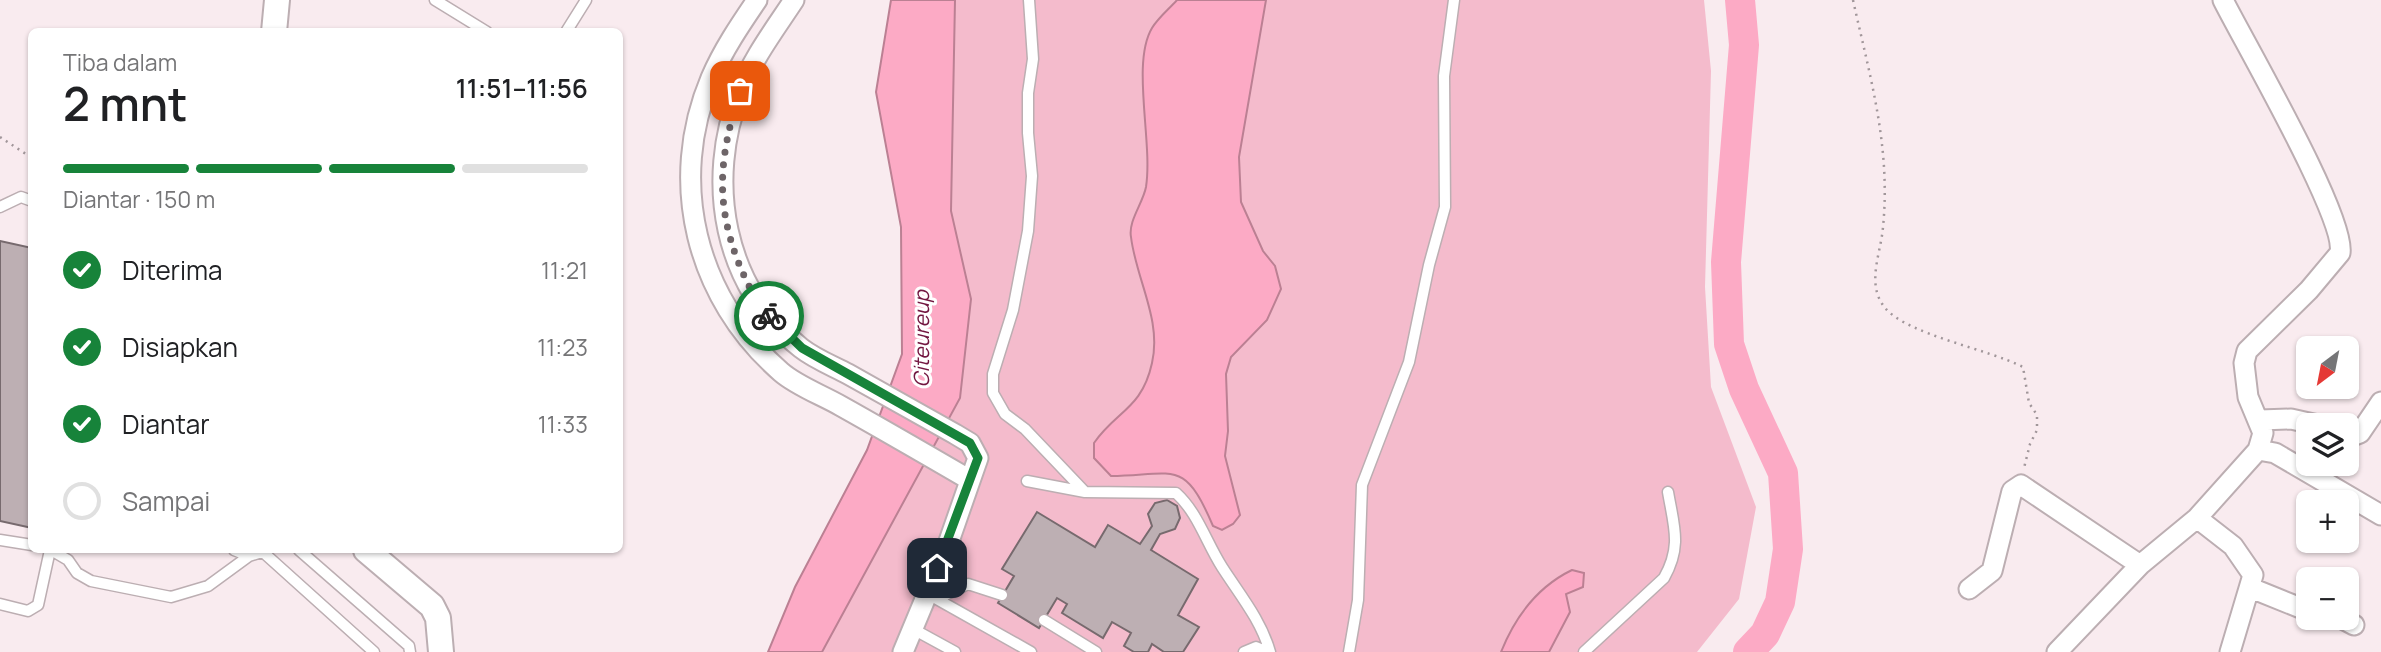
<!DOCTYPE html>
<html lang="id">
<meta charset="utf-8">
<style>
:root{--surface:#fff;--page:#f2f2f2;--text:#202124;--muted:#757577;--line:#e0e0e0;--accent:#17833a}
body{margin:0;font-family:Manrope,sans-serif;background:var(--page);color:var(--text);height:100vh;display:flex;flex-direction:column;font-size:26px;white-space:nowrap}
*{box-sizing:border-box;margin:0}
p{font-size:23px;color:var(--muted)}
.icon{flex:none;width:38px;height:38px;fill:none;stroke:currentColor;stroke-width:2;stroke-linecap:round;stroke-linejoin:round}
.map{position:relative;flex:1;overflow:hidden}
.panel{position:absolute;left:28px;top:28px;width:595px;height:525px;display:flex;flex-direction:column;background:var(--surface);border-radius:10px;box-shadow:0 2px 5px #0004}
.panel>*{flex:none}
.needle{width:46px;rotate:212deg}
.controls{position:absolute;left:2296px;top:336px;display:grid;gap:14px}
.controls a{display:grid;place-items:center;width:63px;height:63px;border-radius:10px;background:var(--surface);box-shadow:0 2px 5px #0004;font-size:35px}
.pin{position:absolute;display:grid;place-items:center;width:60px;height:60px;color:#fff;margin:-30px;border-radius:14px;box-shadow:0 4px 10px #0006}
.courier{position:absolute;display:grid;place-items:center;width:70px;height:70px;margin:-35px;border:5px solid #17833a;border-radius:50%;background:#fff;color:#222;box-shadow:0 2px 9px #0007}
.headline em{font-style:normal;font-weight:600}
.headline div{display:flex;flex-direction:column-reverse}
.headline{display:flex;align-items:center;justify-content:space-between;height:119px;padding:0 35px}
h1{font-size:46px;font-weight:600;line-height:52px}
.bar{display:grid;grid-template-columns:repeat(4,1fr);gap:10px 7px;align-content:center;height:84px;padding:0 35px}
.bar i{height:9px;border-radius:5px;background:var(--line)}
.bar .on{background:var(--accent)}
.bar p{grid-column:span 4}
ol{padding:0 35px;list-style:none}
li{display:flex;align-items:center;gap:21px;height:77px}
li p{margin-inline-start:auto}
li .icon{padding:7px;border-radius:50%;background:var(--accent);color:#fff;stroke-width:4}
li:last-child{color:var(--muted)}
li i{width:38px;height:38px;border:4px solid var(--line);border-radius:50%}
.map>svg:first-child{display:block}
.green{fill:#f4bbcc}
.water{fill:#fcaac5;stroke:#bb8093;stroke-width:2}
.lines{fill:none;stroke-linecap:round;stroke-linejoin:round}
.river{stroke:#fcaac5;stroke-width:30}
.building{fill:#bdafb3;stroke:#776a6e;stroke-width:2}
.service-casing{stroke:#bcaeb2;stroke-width:13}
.minor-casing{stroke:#bcaeb2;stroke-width:23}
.tertiary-casing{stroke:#bcaeb2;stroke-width:28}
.path{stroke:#a1969a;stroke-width:2.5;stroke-dasharray:2 5;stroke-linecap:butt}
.service{stroke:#fff;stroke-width:10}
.minor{stroke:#fff;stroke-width:19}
.tertiary{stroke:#fff;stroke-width:24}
.done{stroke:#6e6568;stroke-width:7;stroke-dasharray:0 12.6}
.route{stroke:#17833a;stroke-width:9}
.labels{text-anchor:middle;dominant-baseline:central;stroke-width:6;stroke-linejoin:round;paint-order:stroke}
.water-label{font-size:21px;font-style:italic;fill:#721640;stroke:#fff}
</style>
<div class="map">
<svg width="2381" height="652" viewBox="0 0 2381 652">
<rect width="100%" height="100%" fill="#f9ebef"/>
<path class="green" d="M955 0H1704L1711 71 1705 287 1711 387 1756 507 1739 599 1697 652H822L960 398 971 299 951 211Z"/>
<path class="water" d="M891 0H955L951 211 971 299 960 398 822 652H768L795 587 867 450 902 354 901 227 876 92Z
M1177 0H1266L1239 157 1241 202 1263 251 1275 266 1281 289 1267 320 1231 357 1226 374 1228 431 1225 456 1240 515 1233 524 1222 530 1213 526C1184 458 1175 475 1111 476L1094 458V443C1116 411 1142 409 1152 363 1162 320 1136 279 1131 237 1128 221 1143 203 1146 187 1153 142 1131 63 1152 28 1158 18 1169 9 1177 0Z
M1572 570 1584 573 1583 587 1566 594 1570 612 1549 652H1501C1515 617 1537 587 1572 570Z"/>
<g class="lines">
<path class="river" d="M1740 0 1744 45 1726 262 1729 344 1744 389 1783 473 1788 549 1780 602 1765 634 1748 652"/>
</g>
<path class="building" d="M0 241 32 248V528L0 521Z
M1167 500 1177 506 1180 518 1175 529 1160 534 1151 550 1198 579 1178 615 1199 627 1183 652H1164L1152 644 1148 652H1134L1124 646 1131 633 1112 622 1103 638 1062 613 1067 604 1057 598 1039 628 998 603 1014 576 1002 569 1037 512 1095 547 1108 525 1140 544 1152 526 1148 514 1155 503Z"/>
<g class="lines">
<g class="service-casing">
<path id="service" d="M435 0 487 32
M1029 0 1033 59 1028 93V133L1032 176 1028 231 1013 310 993 374V393L1005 414 1025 429 1085 492
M566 32 586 0
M0 207 21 197 32 201
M1027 481 1085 492 1176 493C1198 513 1206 542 1222 567 1240 595 1261 620 1270 652
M0 540 32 545
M51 550 68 560 77 573 91 581 171 597 208 586 249 556
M234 550 249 556 268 550
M299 550 409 646 410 652
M264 553 374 652
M926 593 1031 652
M937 599 968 584 1002 595
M0 604 28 611 38 605 50 550
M1044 620 1096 652
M913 629 955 652
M1244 652 1256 647 1268 652
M1349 652 1358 600 1362 485 1409 362 1429 265 1445 207 1444 76 1454 0
M1584 652 1664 578C1682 546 1674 527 1668 492"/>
</g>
<g class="minor-casing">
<path id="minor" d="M757 0C740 25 723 50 711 78 667 182 696 298 781 372 797 386 822 395 841 406 884 430 927 455 970 480
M794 0C775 29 752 59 740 92 705 181 723 287 801 348 815 359 833 366 848 374 884 394 919 414 955 434L970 443 978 458 948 544 903 652
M2260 420 2291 419 2318 425
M2347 438 2360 433 2381 402
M2258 450 2275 453 2381 515
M2197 518 2233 546 2253 575 2230 652
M2251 588 2308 611
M1969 589 1992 571 2012 491 2021 485 2140 565
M2341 618 2354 625
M2057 652 2140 565 2197 518 2258 450 2263 433 2248 397 2244 363 2247 351 2309 290 2340 253C2347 219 2244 42 2223 0"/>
</g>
<g class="tertiary-casing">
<path id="tertiary" d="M274 32 277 0
M366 550 432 606 438 618 441 652"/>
</g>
<path class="path" d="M1853 0C1870 77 1891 147 1883 227 1881 254 1865 285 1886 309 1909 335 1988 349 2023 367L2029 403 2037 415V430L2030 444 2024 468
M0 137 32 158"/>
<use href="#service" class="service"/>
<use href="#minor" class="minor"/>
<use href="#tertiary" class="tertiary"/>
</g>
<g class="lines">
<path class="done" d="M740 91C720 155 714 200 739 264 746 281 756 302 769 316"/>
<path class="route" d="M769 316 802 348 970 443 978 458 937 568"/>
</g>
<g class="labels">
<g class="water-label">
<text transform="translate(921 339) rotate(-90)">Citeureup</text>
</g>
</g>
</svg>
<div class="controls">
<a><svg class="needle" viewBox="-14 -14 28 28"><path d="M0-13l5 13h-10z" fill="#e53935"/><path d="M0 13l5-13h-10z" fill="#757577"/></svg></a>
<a><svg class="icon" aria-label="layers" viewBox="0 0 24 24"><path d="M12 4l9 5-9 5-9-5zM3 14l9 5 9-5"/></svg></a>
<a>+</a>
<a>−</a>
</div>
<div class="pin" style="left:740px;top:91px;background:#ea580c"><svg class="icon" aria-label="bag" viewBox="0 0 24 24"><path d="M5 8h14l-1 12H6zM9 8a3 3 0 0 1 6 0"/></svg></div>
<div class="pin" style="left:937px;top:568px;background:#1f2937"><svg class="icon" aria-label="home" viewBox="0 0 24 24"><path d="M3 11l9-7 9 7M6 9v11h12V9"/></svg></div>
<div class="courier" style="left:769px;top:316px"><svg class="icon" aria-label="bike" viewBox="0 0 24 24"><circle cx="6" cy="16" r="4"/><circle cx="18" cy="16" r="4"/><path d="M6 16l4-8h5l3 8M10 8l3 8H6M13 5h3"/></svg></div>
<section class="panel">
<div class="headline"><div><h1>2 mnt</h1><p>Tiba dalam</p></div><em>11:51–11:56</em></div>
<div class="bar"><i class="on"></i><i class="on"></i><i class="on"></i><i></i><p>Diantar · 150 m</p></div>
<ol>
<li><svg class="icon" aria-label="check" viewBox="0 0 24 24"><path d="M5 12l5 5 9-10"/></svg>Diterima<p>11:21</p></li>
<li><svg class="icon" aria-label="check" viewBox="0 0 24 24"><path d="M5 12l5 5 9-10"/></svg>Disiapkan<p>11:23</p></li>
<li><svg class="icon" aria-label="check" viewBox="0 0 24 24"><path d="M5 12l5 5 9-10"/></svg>Diantar<p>11:33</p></li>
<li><i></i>Sampai</li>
</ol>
</section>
</div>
